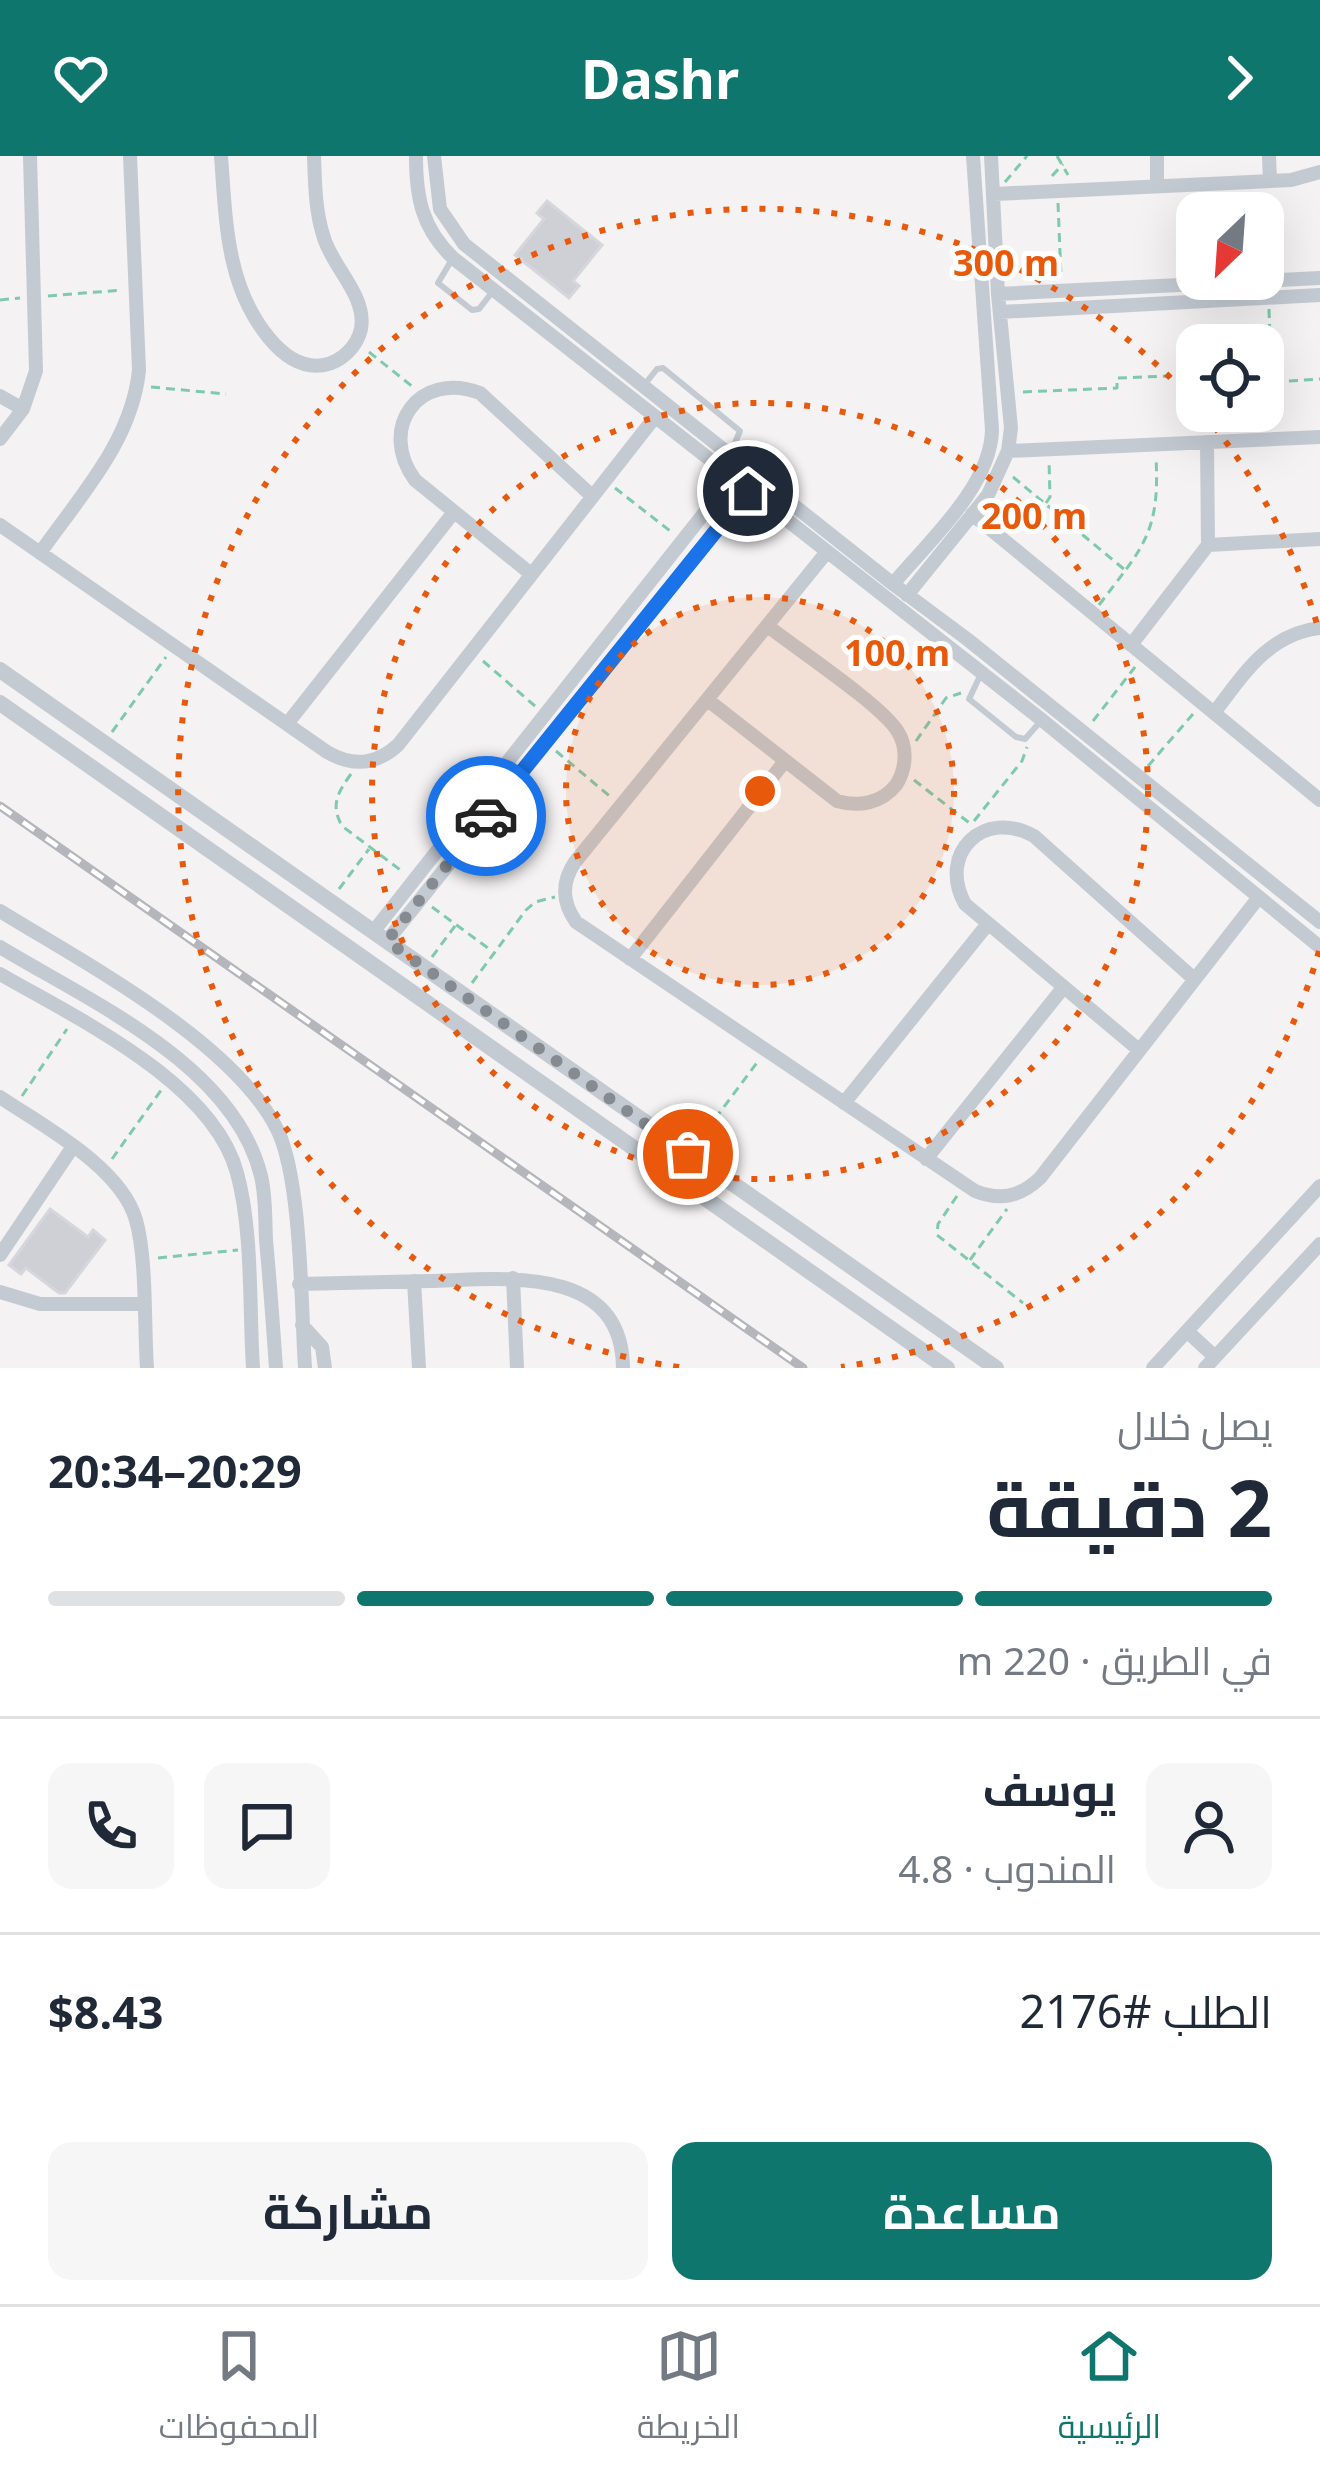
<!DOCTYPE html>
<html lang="ar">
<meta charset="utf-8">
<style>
:root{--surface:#fff;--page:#f6f6f7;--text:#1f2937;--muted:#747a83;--line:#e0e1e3;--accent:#0f766e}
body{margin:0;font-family:"Noto Sans",Cairo,sans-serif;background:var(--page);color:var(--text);direction:rtl;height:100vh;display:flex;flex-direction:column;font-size:45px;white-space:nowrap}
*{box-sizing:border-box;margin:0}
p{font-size:39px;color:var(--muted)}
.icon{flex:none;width:66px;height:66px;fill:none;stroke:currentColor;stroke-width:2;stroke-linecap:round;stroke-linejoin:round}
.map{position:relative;height:1212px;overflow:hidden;direction:ltr}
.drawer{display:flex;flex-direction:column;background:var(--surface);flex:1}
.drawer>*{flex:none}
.needle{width:78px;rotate:205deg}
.buttons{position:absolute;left:1176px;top:36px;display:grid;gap:24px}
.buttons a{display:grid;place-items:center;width:108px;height:108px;border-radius:24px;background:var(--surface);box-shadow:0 12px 48px #0002;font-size:60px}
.pin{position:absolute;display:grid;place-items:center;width:102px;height:102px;color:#fff;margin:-51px;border:6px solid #fff;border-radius:50%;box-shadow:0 3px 12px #0007}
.courier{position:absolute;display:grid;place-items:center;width:120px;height:120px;margin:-60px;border:9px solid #1a73e8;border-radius:50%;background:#fff;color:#222;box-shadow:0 3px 15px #0007}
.summary em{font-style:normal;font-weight:700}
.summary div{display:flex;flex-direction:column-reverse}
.summary{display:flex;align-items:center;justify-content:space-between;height:204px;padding:0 48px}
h1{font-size:78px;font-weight:700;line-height:90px}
.bar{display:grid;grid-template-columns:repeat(4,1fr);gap:18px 12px;align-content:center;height:144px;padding:0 48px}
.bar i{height:15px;border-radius:9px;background:var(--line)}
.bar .selected{background:var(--accent)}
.bar p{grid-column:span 4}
.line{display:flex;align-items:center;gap:30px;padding:0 48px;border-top:3px solid var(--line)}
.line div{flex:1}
.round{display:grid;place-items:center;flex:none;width:126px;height:126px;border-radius:24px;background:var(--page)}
.primary-button{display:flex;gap:24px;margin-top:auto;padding:24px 48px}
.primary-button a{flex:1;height:138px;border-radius:24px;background:var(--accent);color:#fff;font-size:48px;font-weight:700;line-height:138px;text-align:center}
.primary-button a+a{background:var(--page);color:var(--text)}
header{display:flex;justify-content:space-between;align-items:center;height:156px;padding:0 48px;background:var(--accent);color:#fff;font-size:54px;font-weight:700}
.tab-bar{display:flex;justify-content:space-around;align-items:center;height:168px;border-top:3px solid var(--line);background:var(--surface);font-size:33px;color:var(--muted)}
.tab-bar a{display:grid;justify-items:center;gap:6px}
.tab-bar .selected{color:var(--accent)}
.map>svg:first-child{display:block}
.building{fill:#cfd0d5;stroke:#d6d7dc;stroke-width:3}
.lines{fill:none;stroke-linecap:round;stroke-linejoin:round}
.path{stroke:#7fc9ac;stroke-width:3;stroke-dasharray:9 6;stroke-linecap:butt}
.service{stroke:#c4cad2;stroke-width:6}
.minor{stroke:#c4cad2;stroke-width:14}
.tertiary{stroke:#c4cad2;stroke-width:16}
.rail-casing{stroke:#b4b6bb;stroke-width:9}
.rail{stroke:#fff;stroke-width:4.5;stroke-dasharray:14;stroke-linecap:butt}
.done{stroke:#868b92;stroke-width:12;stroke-dasharray:0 21.6}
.route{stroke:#1a73e8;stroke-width:15}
.ring{fill:none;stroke:#e8590c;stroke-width:6;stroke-dasharray:6 12}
.centre{fill:#e8590c;stroke:#fff;stroke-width:6}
.ring-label{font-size:36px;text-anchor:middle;font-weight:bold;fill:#e8590c;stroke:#fff;stroke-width:10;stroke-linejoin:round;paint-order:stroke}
</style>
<header><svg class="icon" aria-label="forward" viewBox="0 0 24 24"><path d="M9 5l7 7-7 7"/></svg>Dashr<svg class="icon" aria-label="heart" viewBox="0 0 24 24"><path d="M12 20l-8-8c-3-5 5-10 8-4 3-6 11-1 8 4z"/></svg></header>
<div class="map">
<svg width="1320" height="1212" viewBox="0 0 1320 1212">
<rect width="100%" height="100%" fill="#f4f2f2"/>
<path class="building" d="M547 45 602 89 573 125 579 130 569 142 515 99 544 63 537 57Z
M50 1053 88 1081 93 1074 105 1084 65 1137H59L26 1112 21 1118 9 1109Z"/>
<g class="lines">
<path class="path" d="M1057 0 1068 19
M1052 20 1063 8
M1005 26 1027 0
M1260 39 1262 57
M1058 47 1061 121
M1263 75 1266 109
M48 140 122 134
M0 144 20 142
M1269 153 1272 269
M369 196 413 231
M1274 226 1320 223
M151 231 226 238
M1023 236 1117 232V222L1197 219
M1013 321 1125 414
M615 332 674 378
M1046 347 1050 341 1049 304
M1099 449C1143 391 1160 377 1156 302
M483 505 535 550
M1093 565 1135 511
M112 576 166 501
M916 585 946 542 961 537
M556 595 613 643
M1148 610 1193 558
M351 618C338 636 330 649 342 670L403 716
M914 624 972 669
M974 665 1022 605 1027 591
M339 733 369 693
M432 751 492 795
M432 801 455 770
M472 827 526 754 535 746 555 741
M22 940 67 873
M697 987 759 904
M112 1003 162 933
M957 1040 938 1068 937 1079 1023 1147
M158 1102 238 1094
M970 1104 1007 1053"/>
<path class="service" d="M451 105 438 127 472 154 479 153 493 135
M645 228 657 213 663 212 740 275 731 296
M980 520 969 543 1016 581 1025 583 1040 566"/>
<path class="minor" d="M221 0C226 65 226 130 269 182 283 199 301 213 324 209 341 206 357 191 361 173 367 140 333 112 324 82 315 55 315 27 314 0
M416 0C416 42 422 72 453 102L1042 564 1320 791
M434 0 440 53 464 88 893 428 967 483 1320 766
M1157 0V30
M1269 0 1270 25
M994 38 1291 24 1320 16
M998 138 1320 122
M1000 156 1320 139
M0 240 23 253
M0 283 23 253 36 215 30 0
M1008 295 1320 281
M972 358 1320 644
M0 369 327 596C353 611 376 609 398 589L655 261
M1208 389 1320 383
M40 397C80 340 132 285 139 214L130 0
M826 397 575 706C561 727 562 746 576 766L975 1035C1000 1045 1020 1041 1040 1022L1259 741
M531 418 415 324C377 272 419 214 480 237L592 340
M893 428C928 386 991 330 992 274L973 0
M907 439 988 339 1008 295 1011 272 998 138 991 0
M1131 489 1208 389 1207 286
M709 545 837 645C858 651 881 648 896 629 906 614 908 592 898 576 883 550 797 493 769 471
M1214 557C1244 518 1268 478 1320 472
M287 568 454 356
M0 755C84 807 235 886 278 975 302 1027 301 1152 305 1212
M373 776 732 322
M387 785 748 335
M0 791C91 846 234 909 261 1020 266 1041 265 1063 266 1084 270 1127 273 1169 276 1212
M630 803 785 605
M0 818C76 862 213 926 237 1017 253 1075 249 1151 253 1212
M1139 894 965 748C937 697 984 652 1034 680L1193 822
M0 941C43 970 121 1011 136 1064 147 1103 144 1170 147 1212
M844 947 987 769
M926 1003 1063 832
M0 1099 72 992
M513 1122 517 1212
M414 1125 419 1212
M299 1128C343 1127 386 1126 430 1125 501 1123 622 1107 623 1212
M0 1136 40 1148H143
M302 1169 322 1191 325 1212
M1188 1176 1215 1201
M1153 1212 1320 1030
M1205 1212 1320 1088"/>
<path class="tertiary" d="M0 514 996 1212
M0 547 947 1212"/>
<g class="rail-casing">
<path id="rail" d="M0 650 803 1212"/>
</g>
<use href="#rail" class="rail"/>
</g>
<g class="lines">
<path class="done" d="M486 660 387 785 688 998"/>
<path class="route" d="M486 660 748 335"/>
</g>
<circle cx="760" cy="635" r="194" fill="#e8590c" fill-opacity=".12"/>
<g class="ring">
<circle cx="760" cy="635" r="194"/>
<circle cx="760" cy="635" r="388"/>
<path d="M1319 795A582 582 0 0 1 841 1211M679 1211A582 582 0 1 1 1196 249M1203 257A582 582 0 0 1 1319 475"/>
</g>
<circle cx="760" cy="635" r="18" class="centre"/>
<g class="ring-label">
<text x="1006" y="120">300 m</text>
<text x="1034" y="373">200 m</text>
<text x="897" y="510">100 m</text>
</g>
</svg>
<div class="buttons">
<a><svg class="needle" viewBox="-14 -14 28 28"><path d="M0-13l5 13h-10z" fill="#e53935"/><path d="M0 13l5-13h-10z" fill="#747a83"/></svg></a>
<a><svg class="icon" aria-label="locate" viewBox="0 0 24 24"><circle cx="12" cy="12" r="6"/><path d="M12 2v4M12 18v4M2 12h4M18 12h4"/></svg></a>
</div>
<div class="pin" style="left:688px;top:998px;background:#ea580c"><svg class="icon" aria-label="bag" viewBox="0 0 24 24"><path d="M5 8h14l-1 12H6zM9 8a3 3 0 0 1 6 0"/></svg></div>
<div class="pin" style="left:748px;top:335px;background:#1f2937"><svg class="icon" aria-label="home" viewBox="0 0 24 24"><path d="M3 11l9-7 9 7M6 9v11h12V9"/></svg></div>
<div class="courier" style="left:486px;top:660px"><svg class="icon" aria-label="car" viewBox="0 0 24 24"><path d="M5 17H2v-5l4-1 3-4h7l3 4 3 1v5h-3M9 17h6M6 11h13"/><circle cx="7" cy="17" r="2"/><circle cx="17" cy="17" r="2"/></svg></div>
</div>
<section class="drawer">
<div class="summary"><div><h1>2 دقيقة</h1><p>يصل خلال</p></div><em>20:29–20:34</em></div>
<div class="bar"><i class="selected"></i><i class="selected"></i><i class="selected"></i><i></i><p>في الطريق · 220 m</p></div>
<div class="line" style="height:216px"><a class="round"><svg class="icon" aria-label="person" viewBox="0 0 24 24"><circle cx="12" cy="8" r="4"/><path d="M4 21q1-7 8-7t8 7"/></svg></a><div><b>يوسف</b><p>المندوب · 4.8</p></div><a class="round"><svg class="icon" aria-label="chat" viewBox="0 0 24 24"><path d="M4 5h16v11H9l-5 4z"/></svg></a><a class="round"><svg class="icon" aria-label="phone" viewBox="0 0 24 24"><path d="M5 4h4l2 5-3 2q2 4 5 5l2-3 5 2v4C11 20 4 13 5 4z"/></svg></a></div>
<div class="line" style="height:156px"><div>الطلب #2176</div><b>$8.43</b></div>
<div class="primary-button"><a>مساعدة</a><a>مشاركة</a></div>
</section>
<nav class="tab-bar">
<a class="selected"><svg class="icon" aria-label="home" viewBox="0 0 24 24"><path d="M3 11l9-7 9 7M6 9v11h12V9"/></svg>الرئيسية</a>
<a><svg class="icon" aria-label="map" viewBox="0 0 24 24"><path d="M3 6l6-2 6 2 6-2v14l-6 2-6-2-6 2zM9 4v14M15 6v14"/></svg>الخريطة</a>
<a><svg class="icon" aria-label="saved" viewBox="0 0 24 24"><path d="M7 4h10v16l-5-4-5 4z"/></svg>المحفوظات</a>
</nav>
